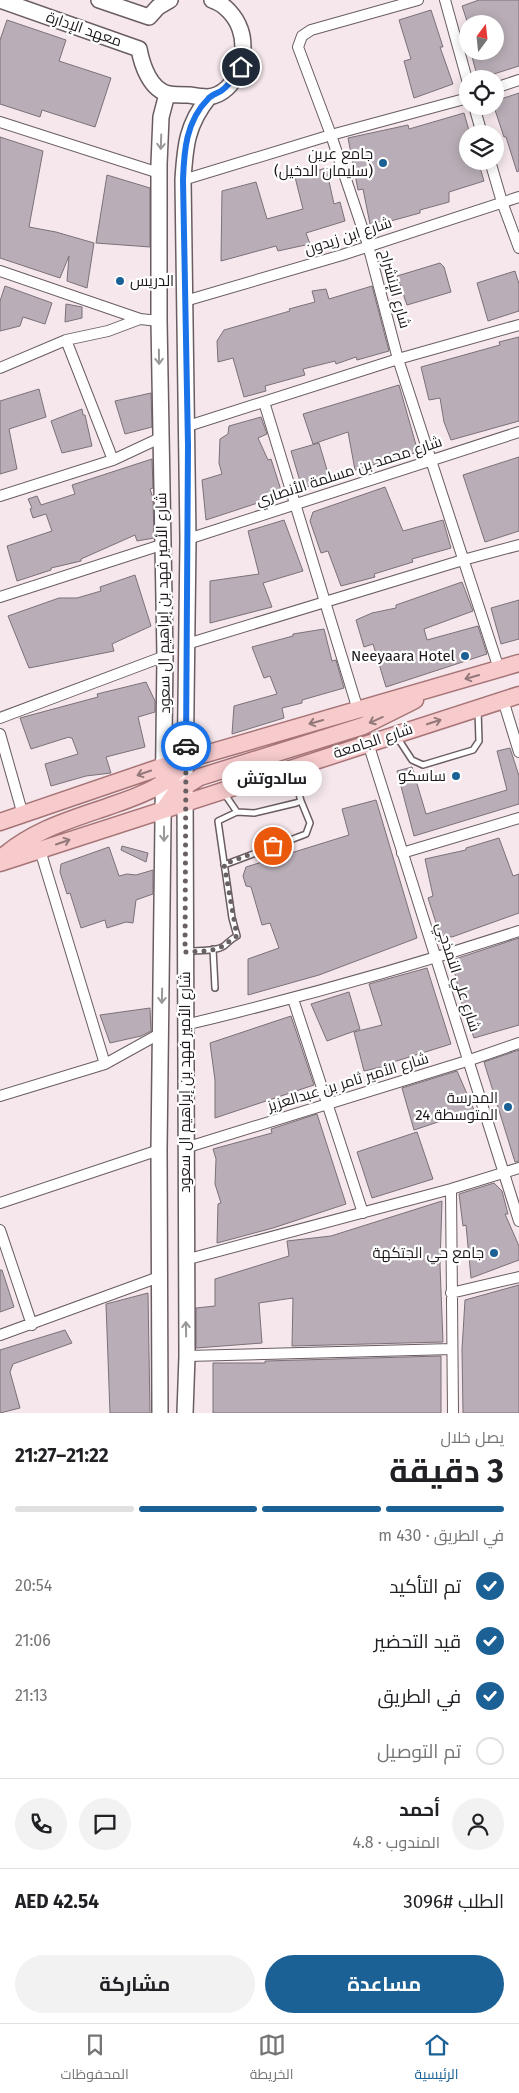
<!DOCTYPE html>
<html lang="ar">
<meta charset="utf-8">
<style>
:root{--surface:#fff;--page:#f2f2f2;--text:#202124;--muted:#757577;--line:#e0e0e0;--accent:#1b6195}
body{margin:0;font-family:"Fira Sans",Cairo,sans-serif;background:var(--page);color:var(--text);direction:rtl;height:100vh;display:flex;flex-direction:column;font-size:19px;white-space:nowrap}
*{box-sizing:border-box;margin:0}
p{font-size:16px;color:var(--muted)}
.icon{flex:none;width:28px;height:28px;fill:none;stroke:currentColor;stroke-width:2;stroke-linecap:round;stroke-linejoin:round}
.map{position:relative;height:1413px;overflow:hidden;direction:ltr}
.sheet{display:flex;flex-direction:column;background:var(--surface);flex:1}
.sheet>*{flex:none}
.needle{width:32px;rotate:15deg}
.buttons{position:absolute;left:459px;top:15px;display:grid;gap:10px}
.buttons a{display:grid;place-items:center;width:45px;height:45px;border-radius:50%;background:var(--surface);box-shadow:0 2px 12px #0003;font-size:25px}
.pin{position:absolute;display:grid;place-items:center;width:42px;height:42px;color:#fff;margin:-21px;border:2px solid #fff;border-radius:50%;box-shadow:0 1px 5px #0007}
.courier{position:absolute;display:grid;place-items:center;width:50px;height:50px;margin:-25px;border:4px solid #1a73e8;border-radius:50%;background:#fff;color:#222;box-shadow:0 1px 6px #0007}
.bubble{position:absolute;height:35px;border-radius:18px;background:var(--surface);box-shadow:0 2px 12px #0003;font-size:16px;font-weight:700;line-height:35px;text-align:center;direction:rtl}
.headline em{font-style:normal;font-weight:700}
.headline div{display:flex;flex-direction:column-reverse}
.headline{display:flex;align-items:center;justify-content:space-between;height:85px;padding:0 15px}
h1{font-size:32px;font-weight:700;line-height:38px}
.bar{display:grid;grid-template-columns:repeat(4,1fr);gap:8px 5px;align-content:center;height:60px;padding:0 15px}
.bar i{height:6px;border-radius:4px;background:var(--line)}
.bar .selected{background:var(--accent)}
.bar p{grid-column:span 4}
.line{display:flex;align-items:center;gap:12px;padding:0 15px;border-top:1px solid var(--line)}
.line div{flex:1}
.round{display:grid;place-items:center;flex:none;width:52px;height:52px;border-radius:26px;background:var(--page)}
ol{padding:0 15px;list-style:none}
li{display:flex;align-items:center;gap:15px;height:55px}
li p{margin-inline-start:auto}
li .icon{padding:5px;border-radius:50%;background:var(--accent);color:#fff;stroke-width:4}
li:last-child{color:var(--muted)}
li i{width:28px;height:28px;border:2px solid var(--line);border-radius:50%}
.button{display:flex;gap:10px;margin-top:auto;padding:10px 15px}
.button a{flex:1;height:58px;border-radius:30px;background:var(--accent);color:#fff;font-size:20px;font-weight:700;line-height:58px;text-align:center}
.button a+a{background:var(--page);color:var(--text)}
.dock{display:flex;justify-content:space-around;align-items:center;height:70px;border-top:1px solid var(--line);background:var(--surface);font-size:14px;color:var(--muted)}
.dock a{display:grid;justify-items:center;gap:2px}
.dock .selected{color:var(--accent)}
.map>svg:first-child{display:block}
.building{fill:#b9aeb7;stroke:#7b7179}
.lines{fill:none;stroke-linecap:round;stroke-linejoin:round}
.service-casing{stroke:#695d62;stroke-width:8}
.minor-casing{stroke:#695d62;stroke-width:12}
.secondary-casing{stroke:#695d62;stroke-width:18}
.primary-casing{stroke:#a67477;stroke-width:19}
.service{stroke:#fff;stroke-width:5}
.minor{stroke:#fff;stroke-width:10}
.secondary{stroke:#fff;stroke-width:15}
.primary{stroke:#f7cacc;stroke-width:16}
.oneway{stroke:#999798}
.oneway2{stroke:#94797b}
.done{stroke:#686062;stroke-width:5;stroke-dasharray:0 9}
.route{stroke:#1a73e8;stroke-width:6}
.poi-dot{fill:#1b6195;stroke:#fff;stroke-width:2}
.labels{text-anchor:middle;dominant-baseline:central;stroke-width:4.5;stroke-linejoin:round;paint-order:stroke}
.street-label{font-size:15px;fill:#1c1719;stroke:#fff}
.poi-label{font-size:15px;fill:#1c1719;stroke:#fff;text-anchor:end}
</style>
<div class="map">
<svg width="519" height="1413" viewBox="0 0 519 1413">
<rect width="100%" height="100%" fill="#f5e7eb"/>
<path class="building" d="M479 0H519V66L478 79 471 53 477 51H495V24H468L462 6Z
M431 10 443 47H440L453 84 414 98 404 61 411 59 399 20Z
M7 20 66 40 59 61 111 78 95 127 42 110 40 117 0 104V40Z
M519 93V171L517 172 506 137H504L495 110V101Z
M464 113 470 134H468V161H478L484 181 449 192V202L420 210V213L376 225 370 224 363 189 358 190 348 138 408 125 409 129Z
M0 137 43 151 29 227 56 232 94 243 87 288 67 281 69 256 60 278 0 258Z
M326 168 334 204 340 202 345 221 306 233 310 244 278 251 276 246 221 261 222 191 256 182 267 219 303 209 295 177Z
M107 175 150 188V247L96 243Z
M440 263 444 267 451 292 407 305 397 276Z
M515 271 519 284V311L488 321 477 283Z
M5 286 52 303 45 324 23 317 20 326 0 331V301Z
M372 286 389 351 357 360 356 357 336 364 335 361 303 369 305 375 265 386 266 391 244 397 233 358 218 362 217 341 224 330 290 311 289 309 315 302 312 291 326 289 329 299Z
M66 304 82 307V318L65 322Z
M519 337V421L451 440 444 422 440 398 429 400 421 367 500 345 499 342Z
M399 385 418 452 355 470 348 432 313 444 303 414Z
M39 389 46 417 9 429 17 469 0 474V401Z
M151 393 152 427 125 434 115 401Z
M82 409 83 415H85L92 446 62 453 51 421Z
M261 417 267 434 258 438 268 460 271 459 280 487 279 496 206 520 202 480 222 474 219 463 220 439 228 434 229 426Z
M319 443 330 480 302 488 291 451Z
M519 457V531L485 542 463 475Z
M152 459 153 488 150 489 153 498 154 538 137 541 135 535 81 559V561L51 568V570L17 581 7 546 52 531 46 514 33 518 30 509 32 508 28 499 37 496 41 505 75 494 72 485Z
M385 487 403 531 443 520 451 548 412 559 413 562 374 574 375 577 341 586 328 551 321 553 310 521 313 512Z
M284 520 303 571 263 583 272 607 210 623V581L259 574 248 531Z
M135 575 151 626 112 644 114 651 29 668 8 616 59 598H77L101 591 100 587Z
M462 582 473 611 424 629 427 640 478 626 487 654 386 687 373 644 364 647 356 620 372 613 396 608V605Z
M519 600V639L501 644 491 608Z
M324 629 332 661 336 660 344 688 302 700V703L282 708 284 718 232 734 234 706 277 694 270 676 264 678 252 647 293 636V634Z
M146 682 155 701V712L138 717 145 747 106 757 111 773 86 776 51 786 45 764 78 754 72 738H70L69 737 31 749 20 718 98 697 97 694Z
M510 748 519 776V804L414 836 397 771 412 767 426 814 507 790 497 751Z
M376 800 417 938 319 975 248 995V959L279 948 270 923 262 925 251 887 246 886 243 876 246 867 349 835 342 809Z
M499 838 513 876 519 874V913L452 937 440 935 428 898 433 896 425 859 466 850V848Z
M122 846 148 853 146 862 121 850Z
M109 847 119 876 127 874 136 875 153 870V894L136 900 133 923 126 922 107 928 105 920 81 928 70 893 67 894 60 872 61 864Z
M519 938V1025L474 1038 461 1001 452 960Z
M427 968 451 1044 390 1063V1065L364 1071 354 1032 382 1025 369 984Z
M349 992 360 1029 327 1041 311 1004Z
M150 1008 151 1031 141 1036 110 1043 100 1015Z
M291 1016 314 1085 215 1118V1080L210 1043Z
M519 1050V1161L515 1162 484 1062Z
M457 1071 474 1110 414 1130 402 1088Z
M317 1114 346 1204 273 1228 217 1243 218 1204 221 1203 215 1184 216 1159 213 1149 272 1133 271 1129Z
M417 1132 433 1179 372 1198 357 1152Z
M494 1183 502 1191 508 1214H505L519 1246V1260L471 1278 466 1225 463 1226 459 1194Z
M442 1201 440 1265 443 1342 292 1346 293 1298 259 1303 262 1343 196 1348V1308L215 1306V1279L289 1256 287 1241 331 1236Z
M0 1270H2L14 1307 0 1312Z
M519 1285V1413H463L462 1349 465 1300Z
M148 1293 150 1413H110L106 1304Z
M65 1330 72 1343 13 1364 10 1372 20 1408 0 1413V1350Z
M441 1356V1413H213V1363H265V1361Z"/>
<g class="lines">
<g class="service-casing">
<path id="service" d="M397 737 412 760 423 765 473 750 479 741 478 710
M224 793 237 812 254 813 296 803 301 801 293 772
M224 865 306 834 310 823 301 801
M213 949 215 988
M188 951C199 950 215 952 224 946 229 942 231 939 237 936L232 918 218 821 237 812"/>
</g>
<g class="minor-casing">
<path id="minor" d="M418 0 311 30 302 36 298 47 331 135 368 245 398 359 499 669
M445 0 468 83
M495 88 519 80
M474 106 482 134
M0 122 159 173
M490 161 502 202 519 248
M183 180 331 135 468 98
M0 271 140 319
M185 301 342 255 519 197
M66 340 113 460
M0 368 66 340 108 331 140 319 159 321
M264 402 358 710
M188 426 398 359 519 325
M0 496 113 460 160 438
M188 539 519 432
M0 597 161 545
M187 644 463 560 519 545
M503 700 519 752
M0 718 165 656
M0 734 23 815
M368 743 519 1221
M40 850 105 1064
M402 853 519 818
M293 999 363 1213
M185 1025C298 998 409 967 519 931
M0 1096 105 1064 161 1033
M185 1148 470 1060 519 1043
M451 1189 453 1413
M0 1203 159 1150
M0 1230 32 1325
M185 1260 451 1189 519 1168
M451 1293 519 1277
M0 1335 159 1277
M187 1356 452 1349"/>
</g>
<g class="secondary-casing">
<path id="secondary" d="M0 0 139 49C142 65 150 90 169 94 175 95 182 95 189 95 195 96 202 97 208 97 237 94 249 53 240 29 236 17 225 4 212 0
M99 0 149 17 158 7 170 0
M160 1413 159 1150 165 656 159 321V164L161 117 167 94
M185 1413 187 1356 185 785 188 539 183 180C185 146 187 124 209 97"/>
</g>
<g class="primary-casing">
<path id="primary" d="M164 809 176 792 200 777 363 726 415 700
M0 822 164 766 519 663
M0 859C31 831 69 820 107 807 138 796 166 788 186 761
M0 863 519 695"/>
</g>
<use href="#service" class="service"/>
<use href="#minor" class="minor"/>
<use href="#secondary" class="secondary"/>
<use href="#primary" class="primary"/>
</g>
<defs><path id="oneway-shaft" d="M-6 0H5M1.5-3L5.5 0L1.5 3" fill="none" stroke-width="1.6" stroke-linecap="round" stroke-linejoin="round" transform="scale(1.25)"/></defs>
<g class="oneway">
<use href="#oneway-shaft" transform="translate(161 142) rotate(92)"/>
<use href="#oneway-shaft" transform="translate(159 357) rotate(89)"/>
<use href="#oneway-shaft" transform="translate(164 834) rotate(90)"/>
<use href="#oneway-shaft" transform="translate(162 996) rotate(91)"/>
<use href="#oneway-shaft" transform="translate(186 1329) rotate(-91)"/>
</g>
<g class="oneway2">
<use href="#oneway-shaft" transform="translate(472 677) rotate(164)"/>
<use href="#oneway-shaft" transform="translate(376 720) rotate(156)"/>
<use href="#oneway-shaft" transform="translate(316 722) rotate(164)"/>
<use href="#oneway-shaft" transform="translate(434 722) rotate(-18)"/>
<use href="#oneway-shaft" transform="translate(144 773) rotate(161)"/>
<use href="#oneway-shaft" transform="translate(63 842) rotate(-19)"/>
</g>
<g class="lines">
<path class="done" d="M186 746 185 952C197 951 213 952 223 946 228 943 231 939 237 936L224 864 273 846"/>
<path class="route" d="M186 746 188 445 183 180C184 151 186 121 208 99 211 95 216 94 221 91 230 85 235 76 241 67"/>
</g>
<g class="poi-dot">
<circle cx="383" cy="163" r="5"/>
<circle cx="120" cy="281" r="5"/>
<circle cx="465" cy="656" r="5"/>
<circle cx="456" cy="776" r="5"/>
<circle cx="508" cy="1107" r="5"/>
<circle cx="494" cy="1253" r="5"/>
</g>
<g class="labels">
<g class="street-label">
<text transform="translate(84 29) rotate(19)">معهد الإدارة</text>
<text transform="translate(348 236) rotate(-18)">شارع ابن زيدون</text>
<text transform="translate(395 289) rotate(75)">شارع الإنشراح</text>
<text transform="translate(349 471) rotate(-18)">شارع محمد بن مسلمة الأنصاري</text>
<text transform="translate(163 603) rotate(-91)">شارع الأمير فهد بن إبراهيم ال سعود</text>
<text transform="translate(373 741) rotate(-18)">شارع الجامعة</text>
<text transform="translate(458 977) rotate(72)">شارع علي النمذجي</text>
<text transform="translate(185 1082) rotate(-90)">شارع الأمير فهد بن إبراهيم ال سعود</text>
<text transform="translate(348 1082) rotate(-17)">شارع الأمير ثامر بن عبدالعزيز</text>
</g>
<g class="poi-label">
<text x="373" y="154">جامع عرين<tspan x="373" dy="17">(سليمان الدخيل)</tspan></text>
<text x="130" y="281" text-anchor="start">الدريس</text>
<text x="455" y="656">Neeyaara Hotel</text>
<text x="446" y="776">ساسكو</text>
<text x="498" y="1098">المدرسة<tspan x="498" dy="17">المتوسطة 24</tspan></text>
<text x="484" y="1253">جامع حي الجتكهة</text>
</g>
</g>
</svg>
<div class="buttons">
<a><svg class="needle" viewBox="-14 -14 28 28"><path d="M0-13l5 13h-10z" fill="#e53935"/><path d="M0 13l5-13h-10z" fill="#757577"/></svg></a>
<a><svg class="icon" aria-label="locate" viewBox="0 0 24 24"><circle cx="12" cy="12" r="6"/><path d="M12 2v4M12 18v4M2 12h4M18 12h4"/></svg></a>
<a><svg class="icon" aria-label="layers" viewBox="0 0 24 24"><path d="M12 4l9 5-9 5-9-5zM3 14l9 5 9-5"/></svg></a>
</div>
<div class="pin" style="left:273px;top:846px;background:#ea580c"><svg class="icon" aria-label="bag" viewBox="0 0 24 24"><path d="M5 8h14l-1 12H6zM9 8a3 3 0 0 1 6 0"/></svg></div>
<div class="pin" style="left:241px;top:67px;background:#1f2937"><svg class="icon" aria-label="home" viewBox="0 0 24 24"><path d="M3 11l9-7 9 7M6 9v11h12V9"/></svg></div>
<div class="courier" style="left:186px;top:746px"><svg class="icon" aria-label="car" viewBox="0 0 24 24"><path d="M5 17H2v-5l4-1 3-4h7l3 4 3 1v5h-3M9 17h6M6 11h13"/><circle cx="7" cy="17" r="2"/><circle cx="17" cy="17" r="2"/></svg></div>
<div class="bubble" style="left:222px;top:761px;width:100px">سالدوتش</div>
</div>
<section class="sheet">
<div class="headline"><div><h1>3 دقيقة</h1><p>يصل خلال</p></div><em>21:22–21:27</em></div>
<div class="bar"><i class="selected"></i><i class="selected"></i><i class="selected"></i><i></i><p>في الطريق · 430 m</p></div>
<ol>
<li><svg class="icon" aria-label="check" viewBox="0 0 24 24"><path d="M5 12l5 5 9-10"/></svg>تم التأكيد<p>20:54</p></li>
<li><svg class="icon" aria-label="check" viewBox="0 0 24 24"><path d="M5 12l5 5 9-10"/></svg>قيد التحضير<p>21:06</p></li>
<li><svg class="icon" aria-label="check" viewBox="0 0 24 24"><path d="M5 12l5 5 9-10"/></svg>في الطريق<p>21:13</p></li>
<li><i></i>تم التوصيل</li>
</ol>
<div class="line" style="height:90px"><a class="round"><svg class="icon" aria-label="person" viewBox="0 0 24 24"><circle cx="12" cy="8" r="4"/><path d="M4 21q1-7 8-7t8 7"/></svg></a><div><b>أحمد</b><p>المندوب · 4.8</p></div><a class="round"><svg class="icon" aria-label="chat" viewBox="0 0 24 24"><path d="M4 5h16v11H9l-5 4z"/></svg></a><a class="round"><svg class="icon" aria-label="phone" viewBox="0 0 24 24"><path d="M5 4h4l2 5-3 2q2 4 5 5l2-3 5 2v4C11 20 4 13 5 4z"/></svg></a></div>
<div class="line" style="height:65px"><div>الطلب #3096</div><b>AED 42.54</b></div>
<div class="button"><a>مساعدة</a><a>مشاركة</a></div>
</section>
<nav class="dock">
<a class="selected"><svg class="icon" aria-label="home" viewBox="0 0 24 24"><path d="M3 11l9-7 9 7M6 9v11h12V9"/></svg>الرئيسية</a>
<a><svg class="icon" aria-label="map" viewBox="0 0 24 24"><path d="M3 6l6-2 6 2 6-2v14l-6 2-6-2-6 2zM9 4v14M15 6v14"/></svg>الخريطة</a>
<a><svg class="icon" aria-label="saved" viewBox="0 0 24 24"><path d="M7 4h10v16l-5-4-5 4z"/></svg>المحفوظات</a>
</nav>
